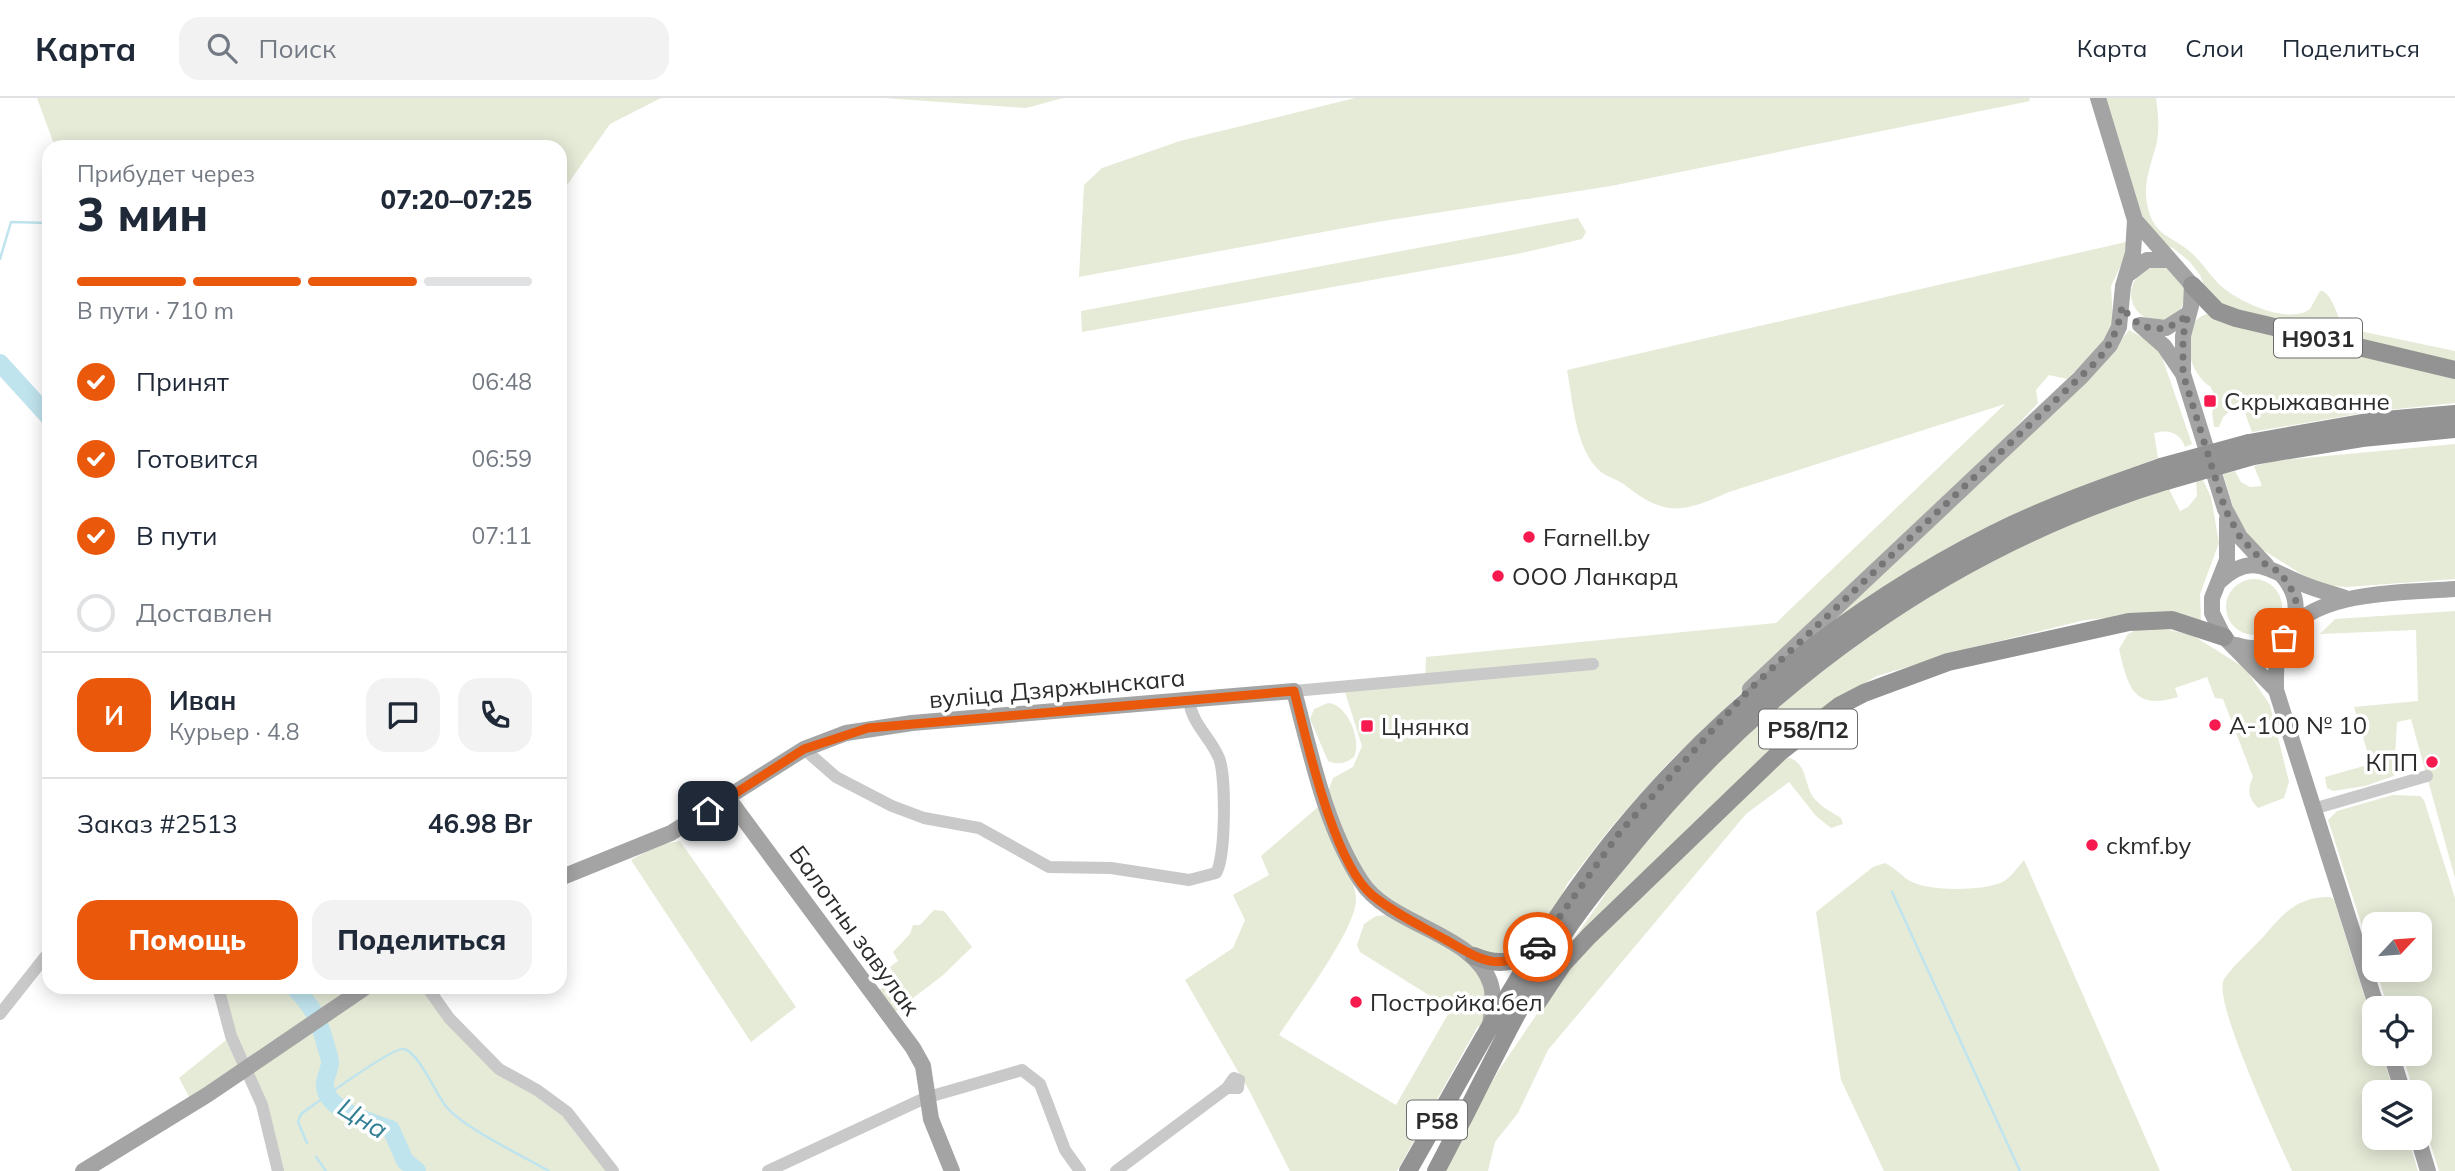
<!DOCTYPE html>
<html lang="ru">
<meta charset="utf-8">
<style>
:root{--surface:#fff;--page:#f2f2f3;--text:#1f2937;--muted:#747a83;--line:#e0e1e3;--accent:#ea580c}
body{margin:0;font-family:Mulish,sans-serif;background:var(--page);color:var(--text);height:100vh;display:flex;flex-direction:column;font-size:26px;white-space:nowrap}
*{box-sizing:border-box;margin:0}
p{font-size:23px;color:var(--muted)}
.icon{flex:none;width:38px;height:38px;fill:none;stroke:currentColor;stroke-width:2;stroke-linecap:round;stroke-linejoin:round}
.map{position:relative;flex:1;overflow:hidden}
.sheet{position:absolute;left:42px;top:42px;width:525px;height:854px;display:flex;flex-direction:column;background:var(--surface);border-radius:21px;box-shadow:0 4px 18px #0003}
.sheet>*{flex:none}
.needle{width:46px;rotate:64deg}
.fabs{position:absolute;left:2362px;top:814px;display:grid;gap:14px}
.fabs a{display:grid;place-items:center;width:70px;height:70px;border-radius:14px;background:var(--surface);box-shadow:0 4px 18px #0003;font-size:35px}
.pin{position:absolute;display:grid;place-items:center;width:60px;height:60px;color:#fff;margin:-30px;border-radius:14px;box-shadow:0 4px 10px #0006}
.courier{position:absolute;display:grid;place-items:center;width:70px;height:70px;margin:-35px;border:5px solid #ea580c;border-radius:50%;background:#fff;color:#222;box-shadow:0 2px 9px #0007}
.summary em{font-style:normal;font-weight:800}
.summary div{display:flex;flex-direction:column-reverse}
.summary{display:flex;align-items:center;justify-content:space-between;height:119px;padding:0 35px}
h1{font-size:46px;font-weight:800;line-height:52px}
.bar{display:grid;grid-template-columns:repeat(4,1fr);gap:10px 7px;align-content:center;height:84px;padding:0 35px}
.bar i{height:9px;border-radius:5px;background:var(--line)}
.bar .on{background:var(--accent)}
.bar p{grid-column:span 4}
.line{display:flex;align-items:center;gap:18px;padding:0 35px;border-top:2px solid var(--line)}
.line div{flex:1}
.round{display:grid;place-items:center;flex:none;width:74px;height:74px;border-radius:21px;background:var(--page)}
ol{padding:0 35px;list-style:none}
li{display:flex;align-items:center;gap:21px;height:77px}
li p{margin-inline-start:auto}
li .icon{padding:7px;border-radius:50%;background:var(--accent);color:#fff;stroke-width:4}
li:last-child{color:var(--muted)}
li i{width:38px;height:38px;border:4px solid var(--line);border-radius:50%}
.button{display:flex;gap:14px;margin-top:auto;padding:14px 35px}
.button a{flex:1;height:80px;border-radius:21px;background:var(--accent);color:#fff;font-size:28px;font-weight:800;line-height:80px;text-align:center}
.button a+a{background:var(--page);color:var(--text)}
header{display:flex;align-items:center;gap:42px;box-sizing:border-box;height:98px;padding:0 35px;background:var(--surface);border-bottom:2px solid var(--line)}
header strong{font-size:33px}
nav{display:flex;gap:38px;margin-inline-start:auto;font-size:24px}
.search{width:490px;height:63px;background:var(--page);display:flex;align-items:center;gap:18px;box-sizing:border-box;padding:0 24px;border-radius:21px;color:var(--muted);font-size:26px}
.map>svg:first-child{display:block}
.green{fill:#e5ebd7}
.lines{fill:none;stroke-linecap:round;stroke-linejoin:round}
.stream{stroke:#c0e4ee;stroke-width:2.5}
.river{stroke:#c0e4ee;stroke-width:18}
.minor{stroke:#c9c9c9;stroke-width:12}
.major{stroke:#a4a4a4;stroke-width:16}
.highway{stroke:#939393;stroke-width:18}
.highway-bridge{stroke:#939393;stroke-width:18}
.done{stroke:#767676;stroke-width:7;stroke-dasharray:0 12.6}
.route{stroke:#ea580c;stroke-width:9}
.poi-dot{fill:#f71a4f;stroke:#fff;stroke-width:2.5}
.labels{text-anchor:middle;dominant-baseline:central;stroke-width:7;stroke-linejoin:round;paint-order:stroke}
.shield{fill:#fff;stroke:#6b6b6b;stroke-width:2}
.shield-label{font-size:23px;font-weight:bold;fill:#2c2c2c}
.poi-label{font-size:24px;fill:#2c2c2c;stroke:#fff;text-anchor:start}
.street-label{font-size:24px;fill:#2c2c2c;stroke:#fff}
.water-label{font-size:26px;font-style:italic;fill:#327f95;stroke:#fff}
</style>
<header>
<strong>Карта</strong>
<div class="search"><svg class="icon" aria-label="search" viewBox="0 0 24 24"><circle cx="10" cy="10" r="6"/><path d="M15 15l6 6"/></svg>Поиск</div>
<nav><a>Карта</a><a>Слои</a><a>Поделиться</a></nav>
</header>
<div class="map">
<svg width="2455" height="1073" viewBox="0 0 2455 1073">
<rect width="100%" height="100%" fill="#fff"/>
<path class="green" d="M37 0H661L610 26 560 97V49H55Z
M884 0H1063L1026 10Z
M1355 0H2029L2030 3 1611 88 1377 124 1079 179 1084 87 1102 70 1180 43Z
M2105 0H2156C2158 15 2160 33 2156 48 2149 72 2141 92 2150 117 2157 137 2173 140 2188 152 2201 162 2209 177 2221 188 2239 204 2288 227 2310 211L2320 193H2323C2335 201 2336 219 2345 230L2455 253V267L2219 207 2208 198 2200 177 2190 164 2173 150 2161 147 2144 127Z
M1578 120 1586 134 1582 141 1517 156 1082 234 1081 213Z
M2126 144V157L2111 188 2113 224 2105 242 2067 281 2049 277 2036 292 2038 305 1983 364 1669 664 1612 728 1567 786 1538 850 1484 871 1490 930 1478 928 1397 1073H1290L1250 994 1185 882 1233 850 1245 822 1233 797 1269 777 1261 758 1318 709C1329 734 1354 774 1356 800 1358 829 1297 909 1279 937L1396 1007 1451 911 1360 854 1357 847 1364 826 1376 818 1387 817 1469 855 1378 792 1354 762 1328 694 1333 680 1353 669 1362 648 1343 588 1425 583 1426 559 1776 525 2005 306 1729 394C1684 414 1666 420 1625 387 1618 382 1608 379 1601 374 1575 352 1573 303 1567 272Z
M2131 196a27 27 0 1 1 54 0a27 27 0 1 1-54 0Z
M2206 216 2455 279V305L2369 314 2252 334 2242 307 2232 311 2223 319 2219 329H2214L2212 314 2217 305 2211 289C2189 277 2175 228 2206 216Z
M2129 232 2154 246 2162 259 2192 346 2185 349C2180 334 2168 331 2154 335L2158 360 2079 389 2002 423 1804 548 2106 261Z
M2455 346V481L2347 489 2319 487 2255 447 2235 415 2223 376 2235 373 2241 384 2250 389 2262 388 2254 368 2274 363Z
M2202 380 2211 399 2219 445 2200 496 2201 524 2159 515 2085 522 1971 550 1877 578 1827 607 1761 660 1569 848 1625 768 1683 694 1834 559 1968 475 2066 426 2168 389 2180 413 2188 409 2197 398 2196 381Z
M2226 509a28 28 0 1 1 56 0a28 28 0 1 1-56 0Z
M2455 513V780L2411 621 2397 624 2394 678 2365 688 2333 693 2327 690 2325 679 2371 666 2354 609 2418 603 2416 532 2320 536 2335 521Z
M2146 527 2192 537 2245 570 2270 607 2289 684 2284 700 2258 710C2248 700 2247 692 2253 679L2223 601 2215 600 2207 579 2175 590 2178 599C2133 613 2128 589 2119 551L2128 536Z
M1328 605C1348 606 1362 643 1354 659 1345 666 1338 667 1328 663L1310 621 1314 611Z
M1790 660C1807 666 1804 685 1813 699 1821 709 1831 714 1841 720L1843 726 1831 730 1816 718 1789 684 1746 716 1548 952 1518 1015 1495 1044 1488 1073H1441L1499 972 1560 882 1597 840 1783 661Z
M2393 697 2420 698 2424 702 2455 800V1073H2439L2420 1013V994H2414L2402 956H2420V910H2388L2376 872H2420V826H2375V869L2328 722 2337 713Z
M680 743 796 909 751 944 631 762 658 747Z
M2024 762 2160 1073H1884L1841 982 1816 814 1873 769 1885 765C1896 770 1902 779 1912 784 1930 793 1981 793 2000 785 2009 782 2017 770 2024 762Z
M2331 799 2334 802 2375 932V956H2382L2394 994H2375V1040H2408L2418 1073H2292C2278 1042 2216 910 2223 884 2225 875 2256 847 2265 837 2284 814 2299 798 2331 799Z
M934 812 944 813 972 849 942 878 896 913H890L876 894 896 880 890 869 898 863 893 854 910 836 913 827H920Z
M218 889H427L488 960 567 1014 613 1073H278L262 1007 243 971 193 1006 179 980 231 938Z"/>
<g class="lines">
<path class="stream" d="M0 161 11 124 49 125
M1892 794 2020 1073
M307 1045 298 1024 301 1016C315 1006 393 948 404 951 419 955 435 994 445 1007 461 1029 523 1058 549 1073
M316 1059 326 1073"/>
<path class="river" d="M0 265 49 319
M294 889C314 911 317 917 325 944 326 951 330 958 330 965 329 976 321 985 327 996 335 1014 375 1026 391 1031L405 1063 417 1073"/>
<path class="minor" d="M1294 593 1593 566
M804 651 836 679 892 708 924 720 979 730 1049 769 1111 770 1189 782 1216 775C1226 760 1226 677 1219 660 1210 638 1192 627 1189 602
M2313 711 2427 678
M218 889 231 938 262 1007 278 1073
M427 889 449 920 499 971 537 992 567 1014 613 1073
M0 916 49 854
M768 1073 925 1000 1022 972 1040 986 1065 1052 1080 1073
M1116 1073 1227 990 1234 980 1239 982 1238 990H1227"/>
<path class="major" d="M2135 122 2192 187 2191 208 2183 238V276
M2127 177 2147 162H2168
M2140 227 2164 248 2183 276 2225 411 2240 439 2267 468
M2140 227 2166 230 2188 216
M2227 421V462L2212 500V515L2224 539 2276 592
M2281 476C2295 492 2299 507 2293 527
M2220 483C2249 456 2265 469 2296 483 2312 491 2331 495 2348 501
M2236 547C2255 553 2268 551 2284 539
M1750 591 2080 280 2110 247 2119 229 2123 188 2133 155 2135 122 2098 0
M728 700 913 950 923 968 931 1021 952 1073
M560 780 671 735 804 651 846 635 912 625 1294 593C1311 656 1325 728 1361 783 1389 828 1476 835 1491 887 1495 900 1491 916 1490 929
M2377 910 2276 592C2276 573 2275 556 2285 539 2312 491 2407 495 2455 491
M2391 956 2403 994
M2418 1040 2428 1073
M83 1073 207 997 366 889"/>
<path class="highway" d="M2192 187 2217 213 2236 220 2455 272
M2249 345 2373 323 2455 316
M2253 358 2362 340 2455 331
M1474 858C1498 868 1514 865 1535 852
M1537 905 1563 866 1589 838 1779 655 1839 608 1864 595 1948 564 2129 524 2172 522 2224 539
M1408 1073C1474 958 1536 837 1620 734 1720 612 1852 507 1993 436 2047 409 2104 389 2161 369
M1436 1073C1477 996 1514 914 1561 840 1579 812 1601 785 1622 760 1762 584 1950 449 2166 383"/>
<path class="highway-bridge" d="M2161 369 2249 345
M2166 383 2253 358"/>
</g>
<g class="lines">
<path class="done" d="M1538 849 1620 734 1747 594 2096 264C2111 246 2119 231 2122 208 2138 235 2166 238 2188 216L2183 238V276L2225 411 2240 439 2267 468 2280 474 2295 497 2297 514 2293 527 2284 540"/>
<path class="route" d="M708 713 804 651 868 630 1294 593C1307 643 1333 764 1372 797 1394 815 1421 828 1446 842 1482 863 1499 875 1538 849"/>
</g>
<g class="poi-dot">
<rect x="2203" y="296" width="14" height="14" rx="3.5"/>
<circle cx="1529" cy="439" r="7"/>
<circle cx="1498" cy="478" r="7"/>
<circle cx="2215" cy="627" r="7"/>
<rect x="1360" y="621" width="14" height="14" rx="3.5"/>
<circle cx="2432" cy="664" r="7"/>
<circle cx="2092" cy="747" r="7"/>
<circle cx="1356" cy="904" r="7"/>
</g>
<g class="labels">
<g class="shield">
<rect x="2274" y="220.5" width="88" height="39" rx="5"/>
<rect x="1759" y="611.5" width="98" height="39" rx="5"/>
<rect x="1407" y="1002.5" width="60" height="39" rx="5"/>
</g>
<g class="shield-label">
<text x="2318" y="240">Н9031</text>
<text x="1808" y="631">Р58/П2</text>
<text x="1437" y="1022">Р58</text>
</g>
<g class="poi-label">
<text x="2224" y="303">Скрыжаванне</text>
<text x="1543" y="439">Farnell.by</text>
<text x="1512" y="478">ООО Ланкард</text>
<text x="2229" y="627">А-100 № 10</text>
<text x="1381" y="628">Цнянка</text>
<text x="2418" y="664" text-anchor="end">КПП</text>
<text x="2106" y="747">ckmf.by</text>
<text x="1370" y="904">Постройка.бел</text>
</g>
<g class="street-label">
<text transform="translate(1057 590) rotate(-5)">вуліца Дзяржынскага</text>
<text transform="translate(855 832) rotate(54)">Балотны завулак</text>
</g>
<g class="water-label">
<text transform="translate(363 1020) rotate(32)">Цна</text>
</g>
</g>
</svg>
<div class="fabs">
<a><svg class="needle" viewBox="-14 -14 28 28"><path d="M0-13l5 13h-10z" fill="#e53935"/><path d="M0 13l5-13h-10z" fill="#747a83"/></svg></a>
<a><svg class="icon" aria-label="locate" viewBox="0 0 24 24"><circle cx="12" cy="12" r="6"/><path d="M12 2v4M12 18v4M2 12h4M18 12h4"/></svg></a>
<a><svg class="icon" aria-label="layers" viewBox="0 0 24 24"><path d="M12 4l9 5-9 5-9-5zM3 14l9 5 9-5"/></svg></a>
</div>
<div class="pin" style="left:2284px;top:540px;background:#ea580c"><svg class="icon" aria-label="bag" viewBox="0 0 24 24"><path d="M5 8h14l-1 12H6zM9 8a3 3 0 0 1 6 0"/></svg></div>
<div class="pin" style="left:708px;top:713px;background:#1f2937"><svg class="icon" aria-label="home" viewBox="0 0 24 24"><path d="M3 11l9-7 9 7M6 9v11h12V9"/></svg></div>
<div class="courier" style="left:1538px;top:849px"><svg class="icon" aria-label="car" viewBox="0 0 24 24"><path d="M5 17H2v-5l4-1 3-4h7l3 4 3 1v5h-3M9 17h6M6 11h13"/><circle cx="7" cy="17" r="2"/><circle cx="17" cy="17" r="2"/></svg></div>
<section class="sheet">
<div class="summary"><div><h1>3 мин</h1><p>Прибудет через</p></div><em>07:20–07:25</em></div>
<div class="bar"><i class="on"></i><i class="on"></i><i class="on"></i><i></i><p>В пути · 710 m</p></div>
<ol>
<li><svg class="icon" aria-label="check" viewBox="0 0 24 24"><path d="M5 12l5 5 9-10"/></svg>Принят<p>06:48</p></li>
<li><svg class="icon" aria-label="check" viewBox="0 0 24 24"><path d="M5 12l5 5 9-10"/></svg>Готовится<p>06:59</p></li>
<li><svg class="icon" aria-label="check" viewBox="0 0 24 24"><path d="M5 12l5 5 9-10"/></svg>В пути<p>07:11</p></li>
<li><i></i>Доставлен</li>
</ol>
<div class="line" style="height:126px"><b class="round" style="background:var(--accent);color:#fff">И</b><div><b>Иван</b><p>Курьер · 4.8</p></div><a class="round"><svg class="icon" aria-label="chat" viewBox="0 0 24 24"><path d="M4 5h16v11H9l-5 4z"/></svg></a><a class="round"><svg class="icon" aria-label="phone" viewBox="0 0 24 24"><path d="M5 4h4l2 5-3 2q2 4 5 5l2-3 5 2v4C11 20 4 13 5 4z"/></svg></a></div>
<div class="line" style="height:91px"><div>Заказ #2513</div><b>46.98 Br</b></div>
<div class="button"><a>Помощь</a><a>Поделиться</a></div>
</section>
</div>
